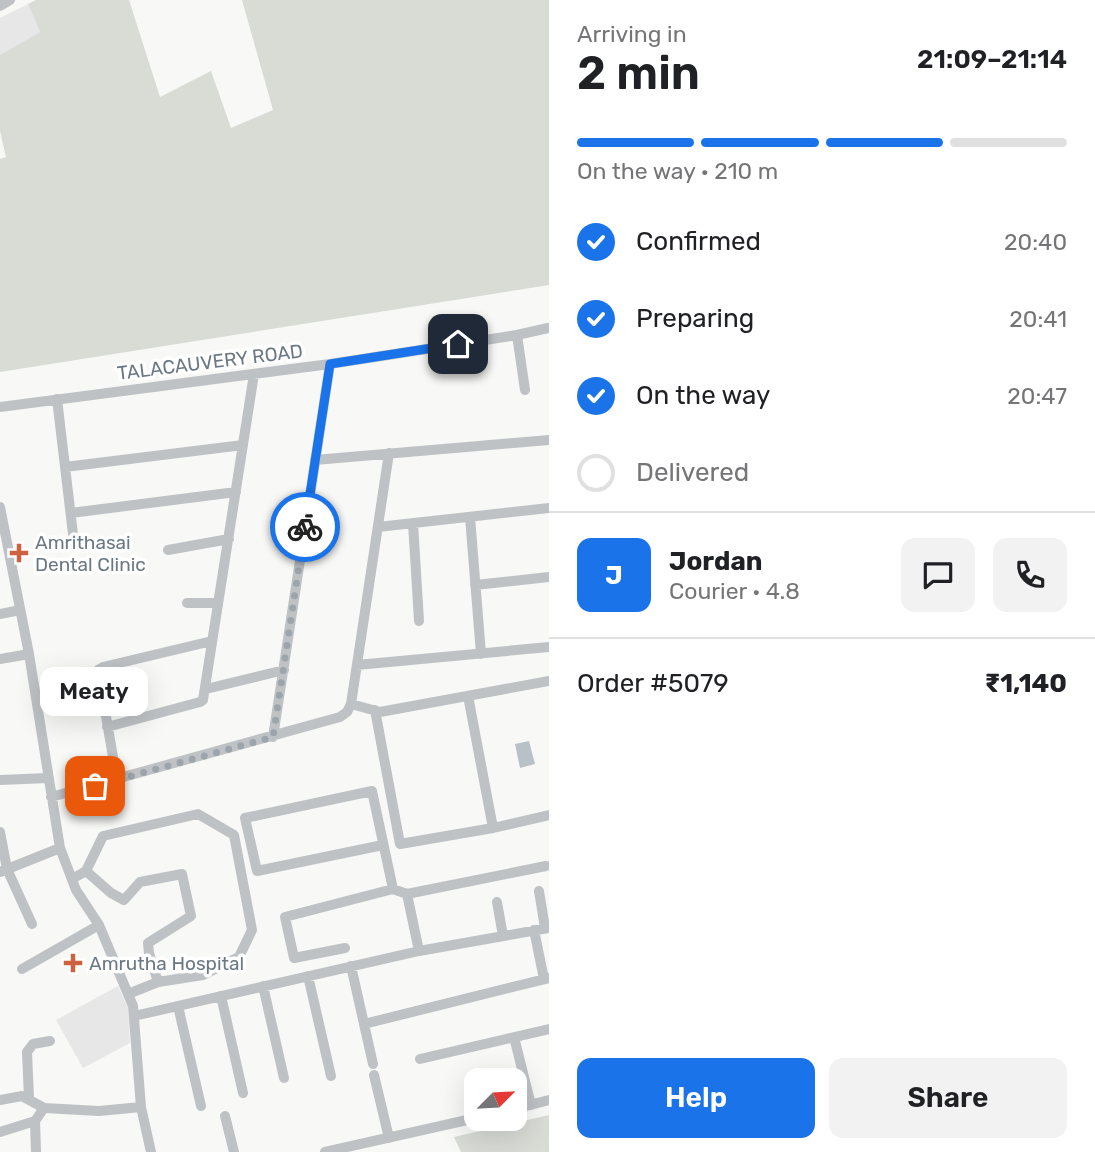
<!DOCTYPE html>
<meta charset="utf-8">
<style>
:root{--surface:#fff;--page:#f2f2f2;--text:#202124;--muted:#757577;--line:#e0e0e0;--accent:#1a73e8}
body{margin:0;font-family:Rubik,sans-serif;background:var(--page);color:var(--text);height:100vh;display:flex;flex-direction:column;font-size:26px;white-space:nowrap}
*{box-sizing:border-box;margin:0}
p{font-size:23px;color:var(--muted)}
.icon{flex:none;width:38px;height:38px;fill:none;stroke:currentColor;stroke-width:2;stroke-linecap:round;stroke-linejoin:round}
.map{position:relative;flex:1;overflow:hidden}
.side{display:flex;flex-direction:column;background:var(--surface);width:546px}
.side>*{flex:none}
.needle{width:46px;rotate:66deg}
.fabs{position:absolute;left:464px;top:1068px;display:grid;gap:14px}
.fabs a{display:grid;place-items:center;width:63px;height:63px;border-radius:14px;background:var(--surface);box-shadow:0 7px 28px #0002;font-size:35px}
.pin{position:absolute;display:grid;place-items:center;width:60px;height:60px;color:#fff;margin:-30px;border-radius:14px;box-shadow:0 4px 10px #0006}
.courier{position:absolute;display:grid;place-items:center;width:70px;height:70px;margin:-35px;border:5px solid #1a73e8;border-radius:50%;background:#fff;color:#222;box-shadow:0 2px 9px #0007}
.bubble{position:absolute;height:49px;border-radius:14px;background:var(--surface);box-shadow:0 7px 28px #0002;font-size:23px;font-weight:600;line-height:49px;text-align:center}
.summary em{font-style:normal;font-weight:600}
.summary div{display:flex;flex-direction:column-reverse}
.summary{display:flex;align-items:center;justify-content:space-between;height:119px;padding:0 28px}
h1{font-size:46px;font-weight:600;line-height:52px}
.bar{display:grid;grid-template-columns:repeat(4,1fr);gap:10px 7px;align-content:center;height:84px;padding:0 28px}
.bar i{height:9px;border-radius:5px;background:var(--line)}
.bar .active{background:var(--accent)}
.bar p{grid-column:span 4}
.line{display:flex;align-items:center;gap:18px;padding:0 28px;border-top:2px solid var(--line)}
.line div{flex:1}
.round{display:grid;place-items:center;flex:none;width:74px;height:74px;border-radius:14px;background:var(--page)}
ol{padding:0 28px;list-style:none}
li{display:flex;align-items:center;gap:21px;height:77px}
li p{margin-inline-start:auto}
li .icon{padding:7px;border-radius:50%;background:var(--accent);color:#fff;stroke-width:4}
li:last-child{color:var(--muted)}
li i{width:38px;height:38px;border:4px solid var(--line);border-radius:50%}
.cta{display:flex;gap:14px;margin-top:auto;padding:14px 28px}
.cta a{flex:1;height:80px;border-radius:14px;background:var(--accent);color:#fff;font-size:28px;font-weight:600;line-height:80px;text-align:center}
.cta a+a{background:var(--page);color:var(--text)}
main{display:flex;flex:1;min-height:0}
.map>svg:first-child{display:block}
.built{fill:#e6e7e6}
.green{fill:#d8dcd5}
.water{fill:#b8c2c6}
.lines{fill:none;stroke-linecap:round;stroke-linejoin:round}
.minor{stroke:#bec2c5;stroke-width:10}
.done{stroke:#9ca5ab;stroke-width:7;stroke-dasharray:0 12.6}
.route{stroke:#1a73e8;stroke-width:9}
.poi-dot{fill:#cd6240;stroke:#fff;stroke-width:2.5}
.labels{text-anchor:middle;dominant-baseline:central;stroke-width:7;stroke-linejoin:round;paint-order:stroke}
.street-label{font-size:19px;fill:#6b7883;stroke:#fff}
.poi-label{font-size:19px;fill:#6b7883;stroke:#fff;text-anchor:start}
</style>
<main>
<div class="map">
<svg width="549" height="1152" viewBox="0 0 549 1152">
<rect width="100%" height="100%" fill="#f8f8f6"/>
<path class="built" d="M28 4 40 32 0 55V18Z
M118 986 128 1008 130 1043 83 1068 56 1020Z"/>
<path class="green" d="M36 0H129L160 97 211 71 231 128 273 110 242 0H549V285L0 372V159L6 157 0 131V55L40 32 28 4Z
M549 1115V1152H461L454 1137Z"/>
<path class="water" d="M529 741 535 764 520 768 515 744Z"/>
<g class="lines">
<path class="minor" d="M0 6 10 0
M517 335 525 390
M57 399 73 534
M0 407 330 364 517 335 548 328
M315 460 549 440
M65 467 243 445
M0 507 29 654 60 848 76 890 99 925 133 1006 141 1107 151 1152
M71 513 236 492
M470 517 481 654
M413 523 419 621
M378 527 549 508
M168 550 229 539
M475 585 549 577
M187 603H218
M0 614 20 610
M0 659 29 654
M357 665 549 647
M206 689 284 670
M468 696 493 828
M351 704 380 712 549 681
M375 710 400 844 493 828 549 815
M107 727 200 702 203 700 254 374
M273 737 330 364
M0 780 48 778
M117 780 98 670 103 667 212 641
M51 797 340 717 347 712 351 704 389 453
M0 832 7 869 32 924
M383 845 257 871 245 818 372 791 393 889
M86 871 111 893 124 900 140 882 182 874 191 916 148 943 149 953 158 982
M0 872 60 848
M72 879 86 871 103 836 198 814 234 835 252 930 239 957 203 975 158 982 128 994
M539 891 545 928
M497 902 503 936
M534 930 544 979
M345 948 294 958 285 917 393 889 407 894
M419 951 407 894 546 866
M351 966 373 1064
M22 969 99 925
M308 976 331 1076
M263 986 284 1078
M221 996 243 1093
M178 1006 201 1106
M134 1016 419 951 549 928
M364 1024 549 978
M514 1037 531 1105
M420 1059 549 1029
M374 1075 389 1138
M29 1098 27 1052 33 1044 50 1041
M0 1100 22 1096 44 1108
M514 1109 549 1100
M225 1116 234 1152
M0 1132 35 1121
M36 1152 35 1121 44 1108 99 1111 141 1107
M325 1152 476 1118"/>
</g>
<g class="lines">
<path class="done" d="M95 786 273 737 305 527"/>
<path class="route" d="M305 527 330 364 458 344"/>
</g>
<g class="poi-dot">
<path d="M15.5 542.5h7v7h7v7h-7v7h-7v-7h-7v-7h7z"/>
<path d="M69.5 952.5h7v7h7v7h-7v7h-7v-7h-7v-7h7z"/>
</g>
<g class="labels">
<g class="street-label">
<text transform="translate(210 362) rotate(-7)">TALACAUVERY ROAD</text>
</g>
<g class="poi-label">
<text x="35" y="542">Amrithasai<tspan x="35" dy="22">Dental Clinic</tspan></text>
<text x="89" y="963">Amrutha Hospital</text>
</g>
</g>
</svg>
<div class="fabs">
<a><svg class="needle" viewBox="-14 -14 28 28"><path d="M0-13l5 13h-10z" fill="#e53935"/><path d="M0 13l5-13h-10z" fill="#757577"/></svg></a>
</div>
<div class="pin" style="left:95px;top:786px;background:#ea580c"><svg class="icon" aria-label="bag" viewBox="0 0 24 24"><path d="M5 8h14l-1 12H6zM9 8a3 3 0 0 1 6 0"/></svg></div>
<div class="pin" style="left:458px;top:344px;background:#1f2937"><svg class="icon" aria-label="home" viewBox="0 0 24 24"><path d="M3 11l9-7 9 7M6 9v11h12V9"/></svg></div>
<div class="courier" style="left:305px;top:527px"><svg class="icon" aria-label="bike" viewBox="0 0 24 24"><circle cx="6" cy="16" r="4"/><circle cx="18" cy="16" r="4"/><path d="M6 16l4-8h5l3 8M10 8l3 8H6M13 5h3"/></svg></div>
<div class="bubble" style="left:40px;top:667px;width:108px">Meaty</div>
</div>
<section class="side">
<div class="summary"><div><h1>2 min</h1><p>Arriving in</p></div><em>21:09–21:14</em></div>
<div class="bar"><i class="active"></i><i class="active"></i><i class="active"></i><i></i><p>On the way · 210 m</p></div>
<ol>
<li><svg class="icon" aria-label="check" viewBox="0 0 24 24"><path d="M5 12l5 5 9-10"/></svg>Confirmed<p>20:40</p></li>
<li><svg class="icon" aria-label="check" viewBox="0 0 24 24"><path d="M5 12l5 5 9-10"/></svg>Preparing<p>20:41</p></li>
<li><svg class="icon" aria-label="check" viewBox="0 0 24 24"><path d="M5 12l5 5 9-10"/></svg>On the way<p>20:47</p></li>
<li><i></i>Delivered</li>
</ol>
<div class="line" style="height:126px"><b class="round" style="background:var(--accent);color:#fff">J</b><div><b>Jordan</b><p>Courier · 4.8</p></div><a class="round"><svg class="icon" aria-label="chat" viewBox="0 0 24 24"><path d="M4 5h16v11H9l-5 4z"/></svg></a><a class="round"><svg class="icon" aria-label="phone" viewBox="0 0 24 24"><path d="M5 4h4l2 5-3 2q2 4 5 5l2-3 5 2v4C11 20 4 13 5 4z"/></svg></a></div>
<div class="line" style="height:91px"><div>Order #5079</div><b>₹1,140</b></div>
<div class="cta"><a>Help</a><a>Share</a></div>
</section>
</main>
